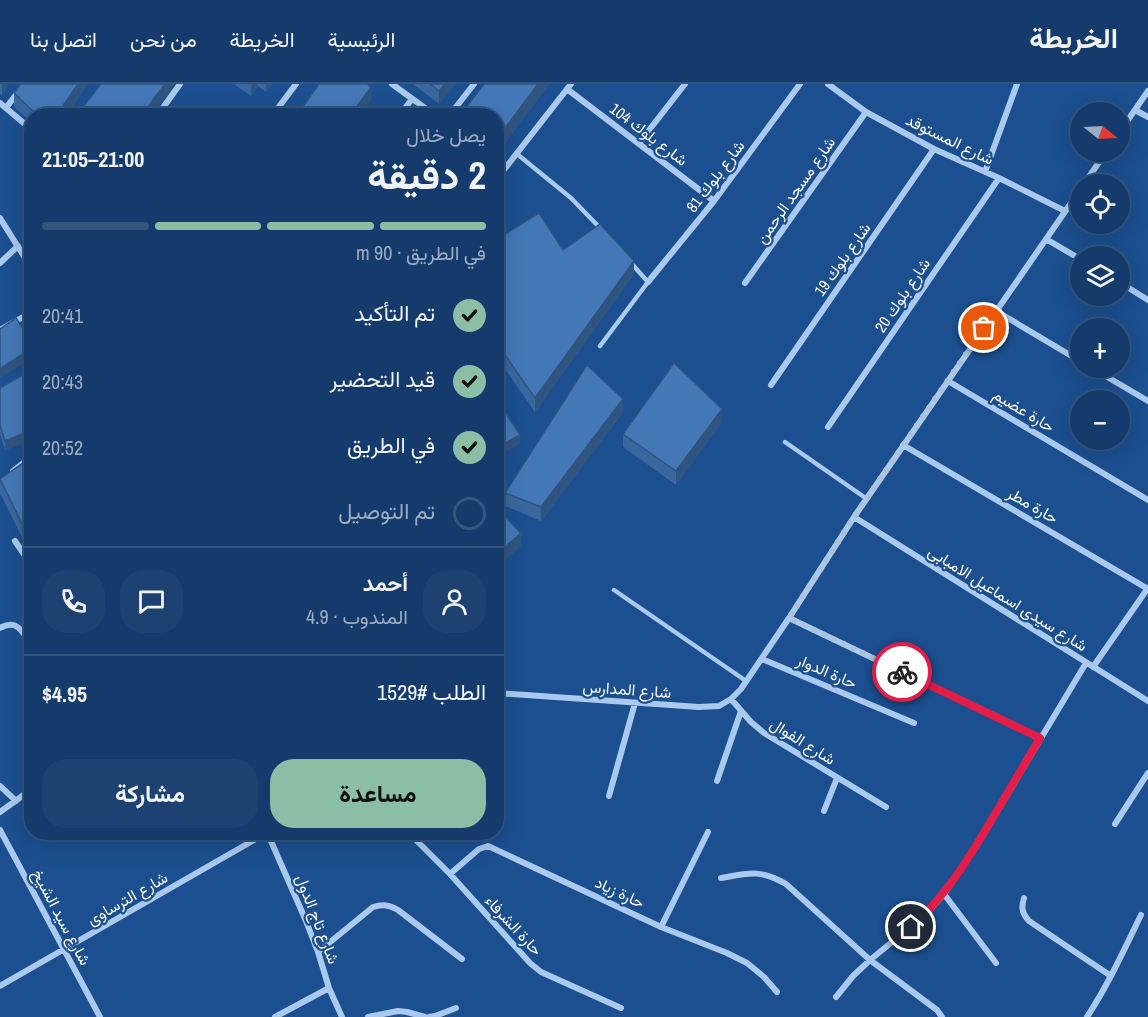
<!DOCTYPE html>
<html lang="ar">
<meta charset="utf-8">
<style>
:root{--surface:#143b6b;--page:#1d4271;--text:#f1f3f6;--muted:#9dadc1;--line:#33557e;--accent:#8abfa5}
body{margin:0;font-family:"Archivo Narrow",Vazirmatn,sans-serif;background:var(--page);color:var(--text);direction:rtl;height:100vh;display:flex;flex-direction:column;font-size:22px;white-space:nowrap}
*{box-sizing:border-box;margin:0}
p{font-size:20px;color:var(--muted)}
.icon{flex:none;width:33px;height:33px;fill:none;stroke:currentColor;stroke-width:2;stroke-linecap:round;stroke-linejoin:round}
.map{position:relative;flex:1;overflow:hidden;direction:ltr}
.details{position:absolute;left:24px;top:24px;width:480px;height:732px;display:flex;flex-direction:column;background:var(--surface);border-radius:24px;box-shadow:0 6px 24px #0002,0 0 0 2px var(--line);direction:rtl}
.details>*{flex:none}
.needle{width:39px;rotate:108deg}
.fabs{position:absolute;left:1070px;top:18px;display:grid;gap:12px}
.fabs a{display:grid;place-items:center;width:60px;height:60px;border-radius:50%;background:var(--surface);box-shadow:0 6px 24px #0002,0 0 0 2px var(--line);font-size:30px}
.pin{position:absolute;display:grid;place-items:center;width:51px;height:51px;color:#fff;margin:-26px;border:3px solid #fff;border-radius:50%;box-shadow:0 2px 6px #0007}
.courier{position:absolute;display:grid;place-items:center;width:60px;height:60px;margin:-30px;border:4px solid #e11d48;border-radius:50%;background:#fff;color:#222;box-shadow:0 2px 8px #0007}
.summary em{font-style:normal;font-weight:700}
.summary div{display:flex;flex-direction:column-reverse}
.summary{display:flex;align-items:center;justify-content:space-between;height:102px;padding:0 18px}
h1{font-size:39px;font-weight:700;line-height:45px}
.bar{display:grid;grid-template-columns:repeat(4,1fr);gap:9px 6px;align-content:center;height:72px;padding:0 18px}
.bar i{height:8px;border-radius:4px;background:var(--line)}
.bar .on{background:var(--accent)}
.bar p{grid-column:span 4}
.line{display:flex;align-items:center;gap:15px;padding:0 18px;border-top:2px solid var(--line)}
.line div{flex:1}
.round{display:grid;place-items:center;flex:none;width:63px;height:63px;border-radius:24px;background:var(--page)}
ol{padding:0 18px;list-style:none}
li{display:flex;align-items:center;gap:18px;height:66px}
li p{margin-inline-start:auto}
li .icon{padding:6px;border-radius:50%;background:var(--accent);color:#111;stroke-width:4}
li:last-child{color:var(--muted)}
li i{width:33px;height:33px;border:3px solid var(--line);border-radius:50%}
.action{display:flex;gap:12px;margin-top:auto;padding:12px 18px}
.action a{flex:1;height:69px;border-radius:24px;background:var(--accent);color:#111;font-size:24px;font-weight:700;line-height:69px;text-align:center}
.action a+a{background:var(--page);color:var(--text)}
header{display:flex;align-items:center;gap:36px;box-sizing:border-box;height:84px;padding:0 30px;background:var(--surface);border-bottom:2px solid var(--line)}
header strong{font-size:28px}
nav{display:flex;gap:33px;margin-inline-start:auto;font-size:21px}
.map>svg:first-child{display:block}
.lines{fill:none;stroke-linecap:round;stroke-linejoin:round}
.service{stroke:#a9c9ee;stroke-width:4.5}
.minor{stroke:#a9c9ee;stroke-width:6}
.wall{fill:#3a679d}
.shaded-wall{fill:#305480}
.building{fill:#4478b7;stroke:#305480;stroke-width:1.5}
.done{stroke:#afc1d8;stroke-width:6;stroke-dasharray:0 10.8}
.route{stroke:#e11d48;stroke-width:8}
.labels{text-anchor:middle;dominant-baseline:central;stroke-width:4.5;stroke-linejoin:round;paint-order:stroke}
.street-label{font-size:16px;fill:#fff;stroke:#1b4f8f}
</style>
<header>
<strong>الخريطة</strong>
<nav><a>الرئيسية</a><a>الخريطة</a><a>من نحن</a><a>اتصل بنا</a></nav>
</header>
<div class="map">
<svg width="1148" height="933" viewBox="0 0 1148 933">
<rect width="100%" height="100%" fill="#1b4f8f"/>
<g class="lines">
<path class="service" d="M517 70 571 114 602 146
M600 262 648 198 631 179
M785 358 867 415
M614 506 746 597"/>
<path class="minor" d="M392 0 436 32
M828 0 866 28 934 65 999 94 1065 127
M567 5 714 117
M0 19 32 46
M6 24 24 0
M1135 26 1148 33
M157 32 180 0
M272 32 296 0
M399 32 412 15
M449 32 474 0
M1119 49 1148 7
M639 59 685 0
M496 75 507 82
M985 88 1017 0
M496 94 507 82 571 0
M1084 100 1106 68
M0 134 32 185
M1046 155 1080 175
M0 179 18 162
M648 198 714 117 800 0
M1119 198 1148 216
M745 199 866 28
M996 227 1080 277
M0 246 32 228
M1092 284 1148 317
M948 297 1148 416
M771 301 934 65
M828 343 999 94
M903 361 1148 505
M13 387 32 372
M854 433 1148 617
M15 457 32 482
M789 534 1040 654
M0 544C18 534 23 549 32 562
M762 575 914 639
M1093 583 1148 504
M496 609 699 623 719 622 731 615 741 605 789 534 854 433 1080 106
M731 615 751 638 764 649 886 723
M717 697 741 627
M0 702 16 717
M609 712 635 619
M824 727 837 694
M0 728 32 705
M1115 740 1148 689
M0 746 100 933
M267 748 306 837 318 868 329 904 342 933
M408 748 450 790 530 879 541 888 621 924
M450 790 479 765 488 762 661 843 727 869 747 879 764 893 777 908
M721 794C749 789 760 785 786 800L870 876 937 926 942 933
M944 810 996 879
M1024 814C1021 824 1022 829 1029 837L1111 892
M661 843 708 748
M318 868 373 823C383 820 389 821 398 826L462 875
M0 902 268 748
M836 913 853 892 870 876 925 831 944 810 977 761 1086 579
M275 933 329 904
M368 933 398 927 407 928 425 933
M429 933 435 932 456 924
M1087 933C1108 901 1124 866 1141 831"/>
</g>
<path class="wall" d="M0 0H9L2 11 0 10Z
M21 0H88L66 32H32V39L14 23V9Z
M234 0H272L266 8 258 2 251 12Z
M413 0H455L439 20Z
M549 0 500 65 496 62V32H465V25Z
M496 156 634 190 535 328 514 298 496 272Z
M0 304 32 309V356L5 366 0 351Z
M623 328 541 437 505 422V409Z
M722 338 676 401 623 363V350Z
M32 373 25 459 0 409V395Z"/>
<path class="shaded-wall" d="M2 0H9L2 11Z
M78 0H88L66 32H56Z
M165 0H176L151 32H141Z
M253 0H258V2L251 12V3Z
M266 0H272L266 8Z
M445 0H455L439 20V7Z
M538 0H549L500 65V51Z
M371 3V16L360 32H350Z
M634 177V190L535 328V314Z
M32 264V274L0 294V285Z
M623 315V328L541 437V423Z
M722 325V338L676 401V387Z
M32 346V356L5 366V357Z
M520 351V360L496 373V364Z
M32 443V457L25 459V446Z
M521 449V462L496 485V471Z"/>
<path class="building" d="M21 0H78L56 32H38L14 9Z
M101 0H165L141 32H76Z
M319 0H367L371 3 350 32H296Z
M430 0H445L439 7Z
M484 0H538L500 51 496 49V32H474L465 25Z
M539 129 563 166 600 140 634 177 535 314 514 284 496 258V156Z
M16 234 32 258V264L0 285V245Z
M674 279 722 325 676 387 623 350Z
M587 281 623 315 541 423 505 409Z
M24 290 32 309V346L5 357 0 341V304Z
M496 314 520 351 496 364Z
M32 373V443L25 446 0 395Z
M496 423 521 449 496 471Z"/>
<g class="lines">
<path class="done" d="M902 588 789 534 854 433 984 244"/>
<path class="route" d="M902 588 1040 654C1024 681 1008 708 992 735 969 774 946 812 911 843"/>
</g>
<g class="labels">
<g class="street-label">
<text transform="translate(649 50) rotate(37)">شارع بلوك 104</text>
<text transform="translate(950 55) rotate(26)">شارع المستوقد</text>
<text transform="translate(715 92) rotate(-53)">شارع بلوك 81</text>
<text transform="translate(795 106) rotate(-55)">شارع مسجد الرحمن</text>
<text transform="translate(842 175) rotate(-55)">شارع بلوك 19</text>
<text transform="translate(902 211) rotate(-56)">شارع بلوك 20</text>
<text transform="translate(1024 326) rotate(31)">حارة عضيم</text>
<text transform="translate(1033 421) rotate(30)">حارة مطر</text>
<text transform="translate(1008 514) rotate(32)">شارع سيدى اسماعيل الامبابى</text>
<text transform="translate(827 587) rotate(23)">حارة الدوار</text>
<text transform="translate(627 605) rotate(4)">شارع المدارس</text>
<text transform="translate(803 657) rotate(32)">شارع الفوال</text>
<text transform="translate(620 808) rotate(25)">حارة زياد</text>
<text transform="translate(127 814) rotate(-30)">شارع الترساوى</text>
<text transform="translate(62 833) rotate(62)">شارع سيد الشيخ</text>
<text transform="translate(318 835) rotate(69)">شارع تاج الدول</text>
<text transform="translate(514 841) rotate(47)">حارة الشرفاء</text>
</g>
</g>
</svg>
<div class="fabs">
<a><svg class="needle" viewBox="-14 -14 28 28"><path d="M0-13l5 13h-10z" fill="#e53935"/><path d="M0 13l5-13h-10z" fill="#9dadc1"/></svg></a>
<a><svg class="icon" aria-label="locate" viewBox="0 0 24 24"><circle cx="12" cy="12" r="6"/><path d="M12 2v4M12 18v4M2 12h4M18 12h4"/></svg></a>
<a><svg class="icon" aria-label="layers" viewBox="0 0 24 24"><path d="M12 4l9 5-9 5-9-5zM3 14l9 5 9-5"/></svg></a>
<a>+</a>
<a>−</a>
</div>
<div class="pin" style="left:984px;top:244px;background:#ea580c"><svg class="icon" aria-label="bag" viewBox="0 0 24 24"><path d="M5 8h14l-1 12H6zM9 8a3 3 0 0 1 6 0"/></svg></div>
<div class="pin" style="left:911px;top:843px;background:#1f2937"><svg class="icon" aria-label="home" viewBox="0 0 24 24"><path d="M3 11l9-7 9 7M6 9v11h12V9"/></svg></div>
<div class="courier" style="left:902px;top:588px"><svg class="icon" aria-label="bike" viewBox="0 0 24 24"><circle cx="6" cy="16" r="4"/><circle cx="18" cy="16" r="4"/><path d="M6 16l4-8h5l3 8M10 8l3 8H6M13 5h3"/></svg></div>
<section class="details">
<div class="summary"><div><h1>2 دقيقة</h1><p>يصل خلال</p></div><em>21:00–21:05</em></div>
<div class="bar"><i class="on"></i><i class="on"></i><i class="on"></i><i></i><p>في الطريق · 90 m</p></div>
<ol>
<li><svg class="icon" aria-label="check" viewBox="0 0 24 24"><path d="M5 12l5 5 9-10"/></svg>تم التأكيد<p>20:41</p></li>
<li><svg class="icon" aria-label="check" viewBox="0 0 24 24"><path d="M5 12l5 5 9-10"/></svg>قيد التحضير<p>20:43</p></li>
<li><svg class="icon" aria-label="check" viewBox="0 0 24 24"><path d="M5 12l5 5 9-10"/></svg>في الطريق<p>20:52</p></li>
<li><i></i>تم التوصيل</li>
</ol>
<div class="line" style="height:108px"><a class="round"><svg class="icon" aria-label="person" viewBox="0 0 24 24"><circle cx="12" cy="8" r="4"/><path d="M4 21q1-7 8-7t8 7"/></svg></a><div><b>أحمد</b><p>المندوب · 4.9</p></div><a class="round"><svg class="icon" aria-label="chat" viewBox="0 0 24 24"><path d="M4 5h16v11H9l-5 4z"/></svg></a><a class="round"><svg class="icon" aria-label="phone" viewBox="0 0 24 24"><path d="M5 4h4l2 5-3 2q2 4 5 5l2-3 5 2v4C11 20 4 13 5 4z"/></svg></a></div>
<div class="line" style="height:78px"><div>الطلب #1529</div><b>$4.95</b></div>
<div class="action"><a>مساعدة</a><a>مشاركة</a></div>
</section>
</div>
